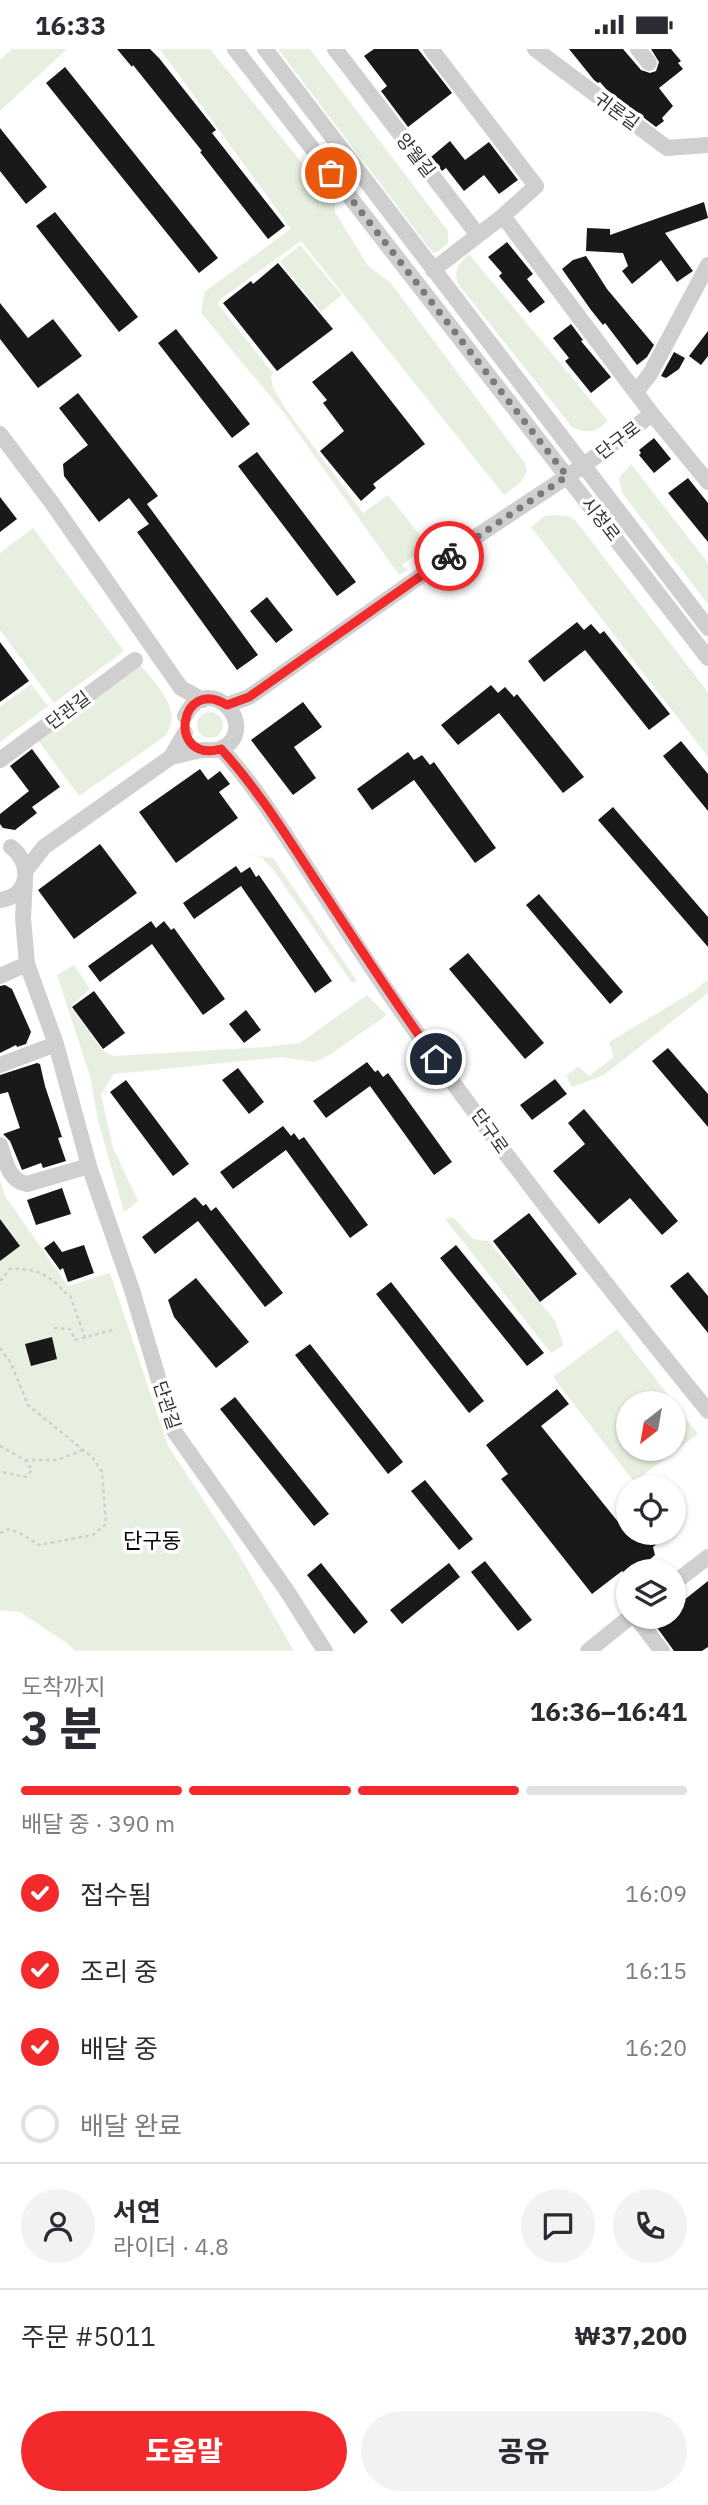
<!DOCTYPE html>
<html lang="ko">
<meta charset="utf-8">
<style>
:root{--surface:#fff;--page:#f2f2f3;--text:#2b2b33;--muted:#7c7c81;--line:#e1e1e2;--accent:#f32a2c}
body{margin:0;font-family:"IBM Plex Sans","Noto Sans KR",sans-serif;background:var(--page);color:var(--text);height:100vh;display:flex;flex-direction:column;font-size:26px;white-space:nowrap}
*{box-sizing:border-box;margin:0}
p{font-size:23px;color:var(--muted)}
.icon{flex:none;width:38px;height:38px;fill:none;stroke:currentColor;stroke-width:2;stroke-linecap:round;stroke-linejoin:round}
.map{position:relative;height:1602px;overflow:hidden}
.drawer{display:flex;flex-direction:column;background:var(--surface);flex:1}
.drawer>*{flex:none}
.needle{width:46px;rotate:211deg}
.buttons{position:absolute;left:616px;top:1342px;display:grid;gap:14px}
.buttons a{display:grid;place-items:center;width:70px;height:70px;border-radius:50%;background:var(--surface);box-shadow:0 2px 5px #0004;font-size:35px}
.pin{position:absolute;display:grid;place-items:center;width:60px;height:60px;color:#fff;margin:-30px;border:4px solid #fff;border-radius:50%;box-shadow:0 2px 7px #0007}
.courier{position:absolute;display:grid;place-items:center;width:70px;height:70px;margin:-35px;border:5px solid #f32a2c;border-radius:50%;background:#fff;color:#222;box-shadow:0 2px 9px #0007}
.headline em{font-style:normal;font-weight:800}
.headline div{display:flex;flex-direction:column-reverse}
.headline{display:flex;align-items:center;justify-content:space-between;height:119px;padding:0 21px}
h1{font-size:46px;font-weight:800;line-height:52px}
.bar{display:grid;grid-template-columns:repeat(4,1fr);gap:10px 7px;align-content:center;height:84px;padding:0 21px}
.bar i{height:9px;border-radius:5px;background:var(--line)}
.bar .active{background:var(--accent)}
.bar p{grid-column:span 4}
.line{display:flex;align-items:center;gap:18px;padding:0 21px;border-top:2px solid var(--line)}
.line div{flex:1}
.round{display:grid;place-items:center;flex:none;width:74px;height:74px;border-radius:37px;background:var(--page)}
ol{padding:0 21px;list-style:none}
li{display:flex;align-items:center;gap:21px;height:77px}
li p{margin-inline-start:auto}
li .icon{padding:7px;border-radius:50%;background:var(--accent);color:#fff;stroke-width:4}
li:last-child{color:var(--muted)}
li i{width:38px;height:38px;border:4px solid var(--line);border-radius:50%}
.action{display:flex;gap:14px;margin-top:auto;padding:14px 21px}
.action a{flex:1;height:80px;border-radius:42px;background:var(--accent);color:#fff;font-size:28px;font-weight:800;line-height:80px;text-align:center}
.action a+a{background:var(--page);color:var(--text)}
.status{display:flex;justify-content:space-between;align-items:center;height:49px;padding:0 35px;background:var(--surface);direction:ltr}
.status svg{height:19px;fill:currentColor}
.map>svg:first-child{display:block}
.green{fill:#e7f0e0;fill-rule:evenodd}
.building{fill:#191919}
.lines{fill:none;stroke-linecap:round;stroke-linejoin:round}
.path{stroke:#cfcfcf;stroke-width:2.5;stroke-dasharray:3.5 3.5;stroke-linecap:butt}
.minor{stroke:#cfcfcf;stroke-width:16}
.done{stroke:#7a7a7a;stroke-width:7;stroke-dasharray:0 12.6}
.route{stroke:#f32a2c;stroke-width:9}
.labels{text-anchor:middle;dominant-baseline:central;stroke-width:7;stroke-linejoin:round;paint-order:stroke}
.street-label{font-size:18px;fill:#323232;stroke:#fff}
.quarter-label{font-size:21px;fill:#000;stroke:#fff}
</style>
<div class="status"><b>16:33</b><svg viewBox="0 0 49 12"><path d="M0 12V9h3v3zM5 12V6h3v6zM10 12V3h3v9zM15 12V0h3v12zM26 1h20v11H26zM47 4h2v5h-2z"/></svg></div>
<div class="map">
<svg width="708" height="1602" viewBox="0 0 708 1602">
<rect width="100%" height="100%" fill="#fff"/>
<path class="green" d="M12 0H67L0 62V11Z
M160 0H210L335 155V163L368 217 390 233 525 414 527 423 521 433 504 446 301 192 222 249 218 255 273 324 271 328 273 339 288 363 363 464 388 446 428 496 402 516 408 521 399 526 284 364 201 264 204 243 291 180Z
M278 0H310L448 182V194L439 202 433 204Z
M300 196 342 246 321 263 280 213Z
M469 205 608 372C595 384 588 385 572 378L458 235C453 220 459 215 469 205Z
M631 415 708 514V555L622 444 619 429Z
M553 466 568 467 575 471 708 643V708L531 478 545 467Z
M33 479 124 602 54 654 0 581V504Z
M139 614C155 635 186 662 164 688L79 747 37 690Z
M31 635 48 657 0 693V658Z
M197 676a13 13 0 1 1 26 0a13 13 0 1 1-26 0Z
M252 806 273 809 357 932 352 934 274 822 262 809Z
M74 916 90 940 72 956V960L103 1002 114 1007 265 998 300 994 367 946 387 966 331 1005 315 1013 281 1008 114 1025 101 1045 113 1099 138 1152 124 1163 98 1072 90 1027 57 926Z
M708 930V944L604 1026 572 1038 566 1027 578 1017 589 1027 614 1008 609 993 694 942Z
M0 1131 5 1147 68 1237 110 1224 168 1397 238 1504 294 1602H75L68 1595 20 1563 0 1561Z
M453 1168 473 1190 488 1192 554 1270 564 1296 551 1304 445 1170Z
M617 1280 698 1385 634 1433 553 1328ZM628 1354H674V1400H628Z"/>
<path class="building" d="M117 0H150L159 9 216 81 212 84 285 177 268 190 200 103 202 102 133 16 132 18Z
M374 0H418L452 44 408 78 381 42 387 37 364 7Z
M569 0H623L641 21 650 24 656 22 659 13 651 0H671L681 12 678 14 683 20 659 39 673 57 662 69 664 72 656 78 606 40 600 33 598 34 594 31Z
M65 18 218 209 199 224 46 34Z
M0 79 47 138 26 155 0 122Z
M450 92 465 111 489 93 518 131 499 145 484 126 464 142 446 119 442 122 431 108Z
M704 153 708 169 665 184 693 222 677 233 661 211 632 235 622 222 628 217 623 204 586 202 587 179 610 180V186Z
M55 163 138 268 119 283 36 177Z
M507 193 533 225 527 230 545 253 530 264 499 227 502 224 488 208Z
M586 207 607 240 654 296 647 308 637 316 605 274 603 276 591 261 562 220 573 211Z
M278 214 333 280 277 322 223 254 251 232 253 235Z
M0 254 28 289 53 270 82 307 38 339 0 290Z
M571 275 583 291 581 292 611 328 591 344 565 312 569 309 553 289Z
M176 280 250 375 232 389 158 294Z
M708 282V307L701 316 689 307Z
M352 302 425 395 373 435 376 439 361 452 320 402 344 382 323 354 327 351 312 333Z
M674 303 685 309 679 320 666 329 661 327Z
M78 344 158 447 147 455 258 606 237 621 137 483 149 475 129 449 99 473 64 427 63 415 88 396 59 359Z
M654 389 671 410 654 424 639 406 641 404 639 401Z
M257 403 356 533 337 547 238 417Z
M688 429 708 454V493L668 444Z
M0 448 17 470 0 483Z
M267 548 293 581 276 594 250 562Z
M577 573 584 581 591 575 600 585 604 582 670 665 649 681 585 601 544 633 528 612Z
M0 593 29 632 0 653Z
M491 636 498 644 505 638 514 648 517 645 584 728 563 744 499 664 458 696 441 676Z
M303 653 322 678 294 698 316 729 293 746 251 691Z
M681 692 708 725V762L663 707Z
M32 700 60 738 32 758 37 764 15 781 3 779 0 775V765L29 742 10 717Z
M408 703 414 711 422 706 430 716 434 713 496 799 475 814 414 731 372 761 357 740Z
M200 720 208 731 220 722 230 735 219 743 238 769 176 814 139 763Z
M613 758 708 868V898L598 771Z
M100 795 137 844 74 890 38 841Z
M236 817 241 824 250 818 256 828 259 826 332 932 315 944 241 837 194 870 183 854Z
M539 845 623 943 610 955 526 856Z
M151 872 156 879 164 872 171 881 174 879 225 950 203 966 152 895 100 933 88 917Z
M468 904 544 994 525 1010 449 920Z
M5 936 12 940 31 983 26 995 17 998 16 996 0 1004V937Z
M94 942 125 984 103 1000 72 958Z
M246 961 261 981 244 994 229 975Z
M668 999 708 1045V1078L652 1012Z
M367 1013 375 1023 378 1021 383 1028 388 1024 452 1113 434 1126 370 1037 326 1069 313 1052Z
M37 1014 40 1015 45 1037 62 1088 58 1089 66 1112 43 1119 41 1114 22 1121 10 1092 3 1085 20 1079 8 1043 0 1045V1026Z
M238 1019 264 1053 249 1065 222 1031Z
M555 1030 567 1045 532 1071 520 1056Z
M126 1031 189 1115 173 1127 110 1043Z
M584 1060 678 1172 662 1186 630 1149 599 1175 553 1122 585 1095 568 1074Z
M283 1077 291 1087 294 1084 299 1091 304 1088 368 1176 350 1189 286 1101 233 1140 220 1123Z
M62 1139 71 1165 36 1176 27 1151Z
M195 1148 203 1157 206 1155 211 1162 216 1158 283 1244 265 1258 198 1172 155 1205 142 1188Z
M529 1164 577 1225 540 1253 493 1192Z
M0 1170 20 1197 0 1212Z
M54 1192 62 1203 84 1196 94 1224 68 1233 63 1219 60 1221 44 1199Z
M456 1196 544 1304 527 1317 440 1209Z
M688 1223 708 1247V1284L670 1237Z
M196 1229 249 1293 216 1319 174 1268 168 1251Z
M391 1233 484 1352 469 1364 376 1245Z
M52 1288 57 1310 31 1317 25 1295Z
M310 1295 403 1413 388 1425 295 1306Z
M557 1340 569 1355 541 1377 623 1479 628 1475V1484H670L653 1498 655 1506 640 1519 632 1516 623 1523 622 1522 592 1545 501 1430 508 1425 486 1396Z
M235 1348 329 1465 314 1477 220 1360Z
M425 1431 473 1490 459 1501 411 1442Z
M485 1512 532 1571 518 1582 471 1523Z
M321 1514 368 1573 354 1585 307 1526Z
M449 1514 460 1528 402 1575 390 1561Z
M708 1532V1598L702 1602H674L653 1573 659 1568H674V1559Z"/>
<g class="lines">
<path class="path" d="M0 1232 10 1220C28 1219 44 1223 57 1235 62 1240 63 1243 70 1246L85 1289
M54 1279 70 1280 75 1291 116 1280
M0 1299 11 1314 28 1356 93 1409 102 1423 106 1475 93 1486 39 1496 20 1484 9 1480 0 1484
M0 1397 25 1411 32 1421 26 1428 0 1423
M25 1411H57L83 1401"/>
<path class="minor" d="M235 0 708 609
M265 0 708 579
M335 0 478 186
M431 0 536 137 503 167 433 221
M535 0 667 99 708 96
M638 0 649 14
M503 167 652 365 708 433
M636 343 650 325 708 216
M0 385 52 454 181 639 203 651
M227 656 249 648 477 487 583 417 652 365
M221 700C250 731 273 767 296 802 332 857 366 913 404 966 501 1102 603 1233 708 1362
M171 708C181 706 193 702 203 701 209 701 214 702 220 700 263 682 210 618 185 667
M0 711 135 611
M26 821 44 798 171 708 185 684
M25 830 23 869 27 915 56 995 89 1117 132 1241 174 1382 287 1542 325 1602
M0 851C30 847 33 815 11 798
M0 927 27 915
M0 1016 56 995
M0 1096C6 1113 8 1131 27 1135L89 1117
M674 1534 708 1508
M636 1568 662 1602
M588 1602 630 1568"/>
</g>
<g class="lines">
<path class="done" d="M331 124 567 427 449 507"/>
<path class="route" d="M436 1010C392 950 353 888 312 826 284 783 256 738 221 700 166 715 179 626 227 656L249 648 449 507"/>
</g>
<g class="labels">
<g class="street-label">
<text transform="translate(617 62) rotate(36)">귀론길</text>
<text transform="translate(416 106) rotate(52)">앙월길</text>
<text transform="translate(618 391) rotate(-37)">단구로</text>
<text transform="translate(601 470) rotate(52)">시청로</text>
<text transform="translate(68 661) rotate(-37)">단관길</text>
<text transform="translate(490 1082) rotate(55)">단구로</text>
<text transform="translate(167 1356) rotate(72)">단관길</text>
</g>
<g class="quarter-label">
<text x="152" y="1491">단구동</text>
</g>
</g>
</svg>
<div class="buttons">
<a><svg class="needle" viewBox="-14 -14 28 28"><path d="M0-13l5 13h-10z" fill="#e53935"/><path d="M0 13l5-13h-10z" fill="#7c7c81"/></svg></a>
<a><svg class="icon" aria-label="locate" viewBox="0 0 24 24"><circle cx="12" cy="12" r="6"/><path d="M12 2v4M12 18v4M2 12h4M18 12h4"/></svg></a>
<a><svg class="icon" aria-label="layers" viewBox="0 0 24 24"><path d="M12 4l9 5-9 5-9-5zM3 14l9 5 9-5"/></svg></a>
</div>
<div class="pin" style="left:331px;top:124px;background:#ea580c"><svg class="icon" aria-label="bag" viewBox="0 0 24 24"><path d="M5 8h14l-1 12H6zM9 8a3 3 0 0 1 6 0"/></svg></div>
<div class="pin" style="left:436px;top:1010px;background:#1f2937"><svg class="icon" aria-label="home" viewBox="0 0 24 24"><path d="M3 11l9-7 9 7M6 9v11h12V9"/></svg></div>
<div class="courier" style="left:449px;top:507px"><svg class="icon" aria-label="bike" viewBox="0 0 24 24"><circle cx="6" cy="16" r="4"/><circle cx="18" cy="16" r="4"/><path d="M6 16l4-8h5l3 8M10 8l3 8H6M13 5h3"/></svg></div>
</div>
<section class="drawer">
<div class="headline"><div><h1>3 분</h1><p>도착까지</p></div><em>16:36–16:41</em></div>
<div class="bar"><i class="active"></i><i class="active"></i><i class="active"></i><i></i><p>배달 중 · 390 m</p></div>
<ol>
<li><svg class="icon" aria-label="check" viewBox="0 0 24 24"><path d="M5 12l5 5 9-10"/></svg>접수됨<p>16:09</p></li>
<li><svg class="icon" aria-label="check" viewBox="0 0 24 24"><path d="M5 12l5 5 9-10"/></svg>조리 중<p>16:15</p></li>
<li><svg class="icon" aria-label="check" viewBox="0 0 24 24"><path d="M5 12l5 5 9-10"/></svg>배달 중<p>16:20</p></li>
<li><i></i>배달 완료</li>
</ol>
<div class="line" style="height:126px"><a class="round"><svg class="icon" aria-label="person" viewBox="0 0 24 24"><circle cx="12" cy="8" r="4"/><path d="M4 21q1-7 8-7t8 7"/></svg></a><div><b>서연</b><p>라이더 · 4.8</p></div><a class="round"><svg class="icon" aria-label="chat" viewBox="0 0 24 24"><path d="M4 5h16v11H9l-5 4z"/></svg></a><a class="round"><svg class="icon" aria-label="phone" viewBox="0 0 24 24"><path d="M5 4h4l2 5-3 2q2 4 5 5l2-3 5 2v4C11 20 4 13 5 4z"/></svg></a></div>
<div class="line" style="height:91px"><div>주문 #5011</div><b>₩37,200</b></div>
<div class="action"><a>도움말</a><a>공유</a></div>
</section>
